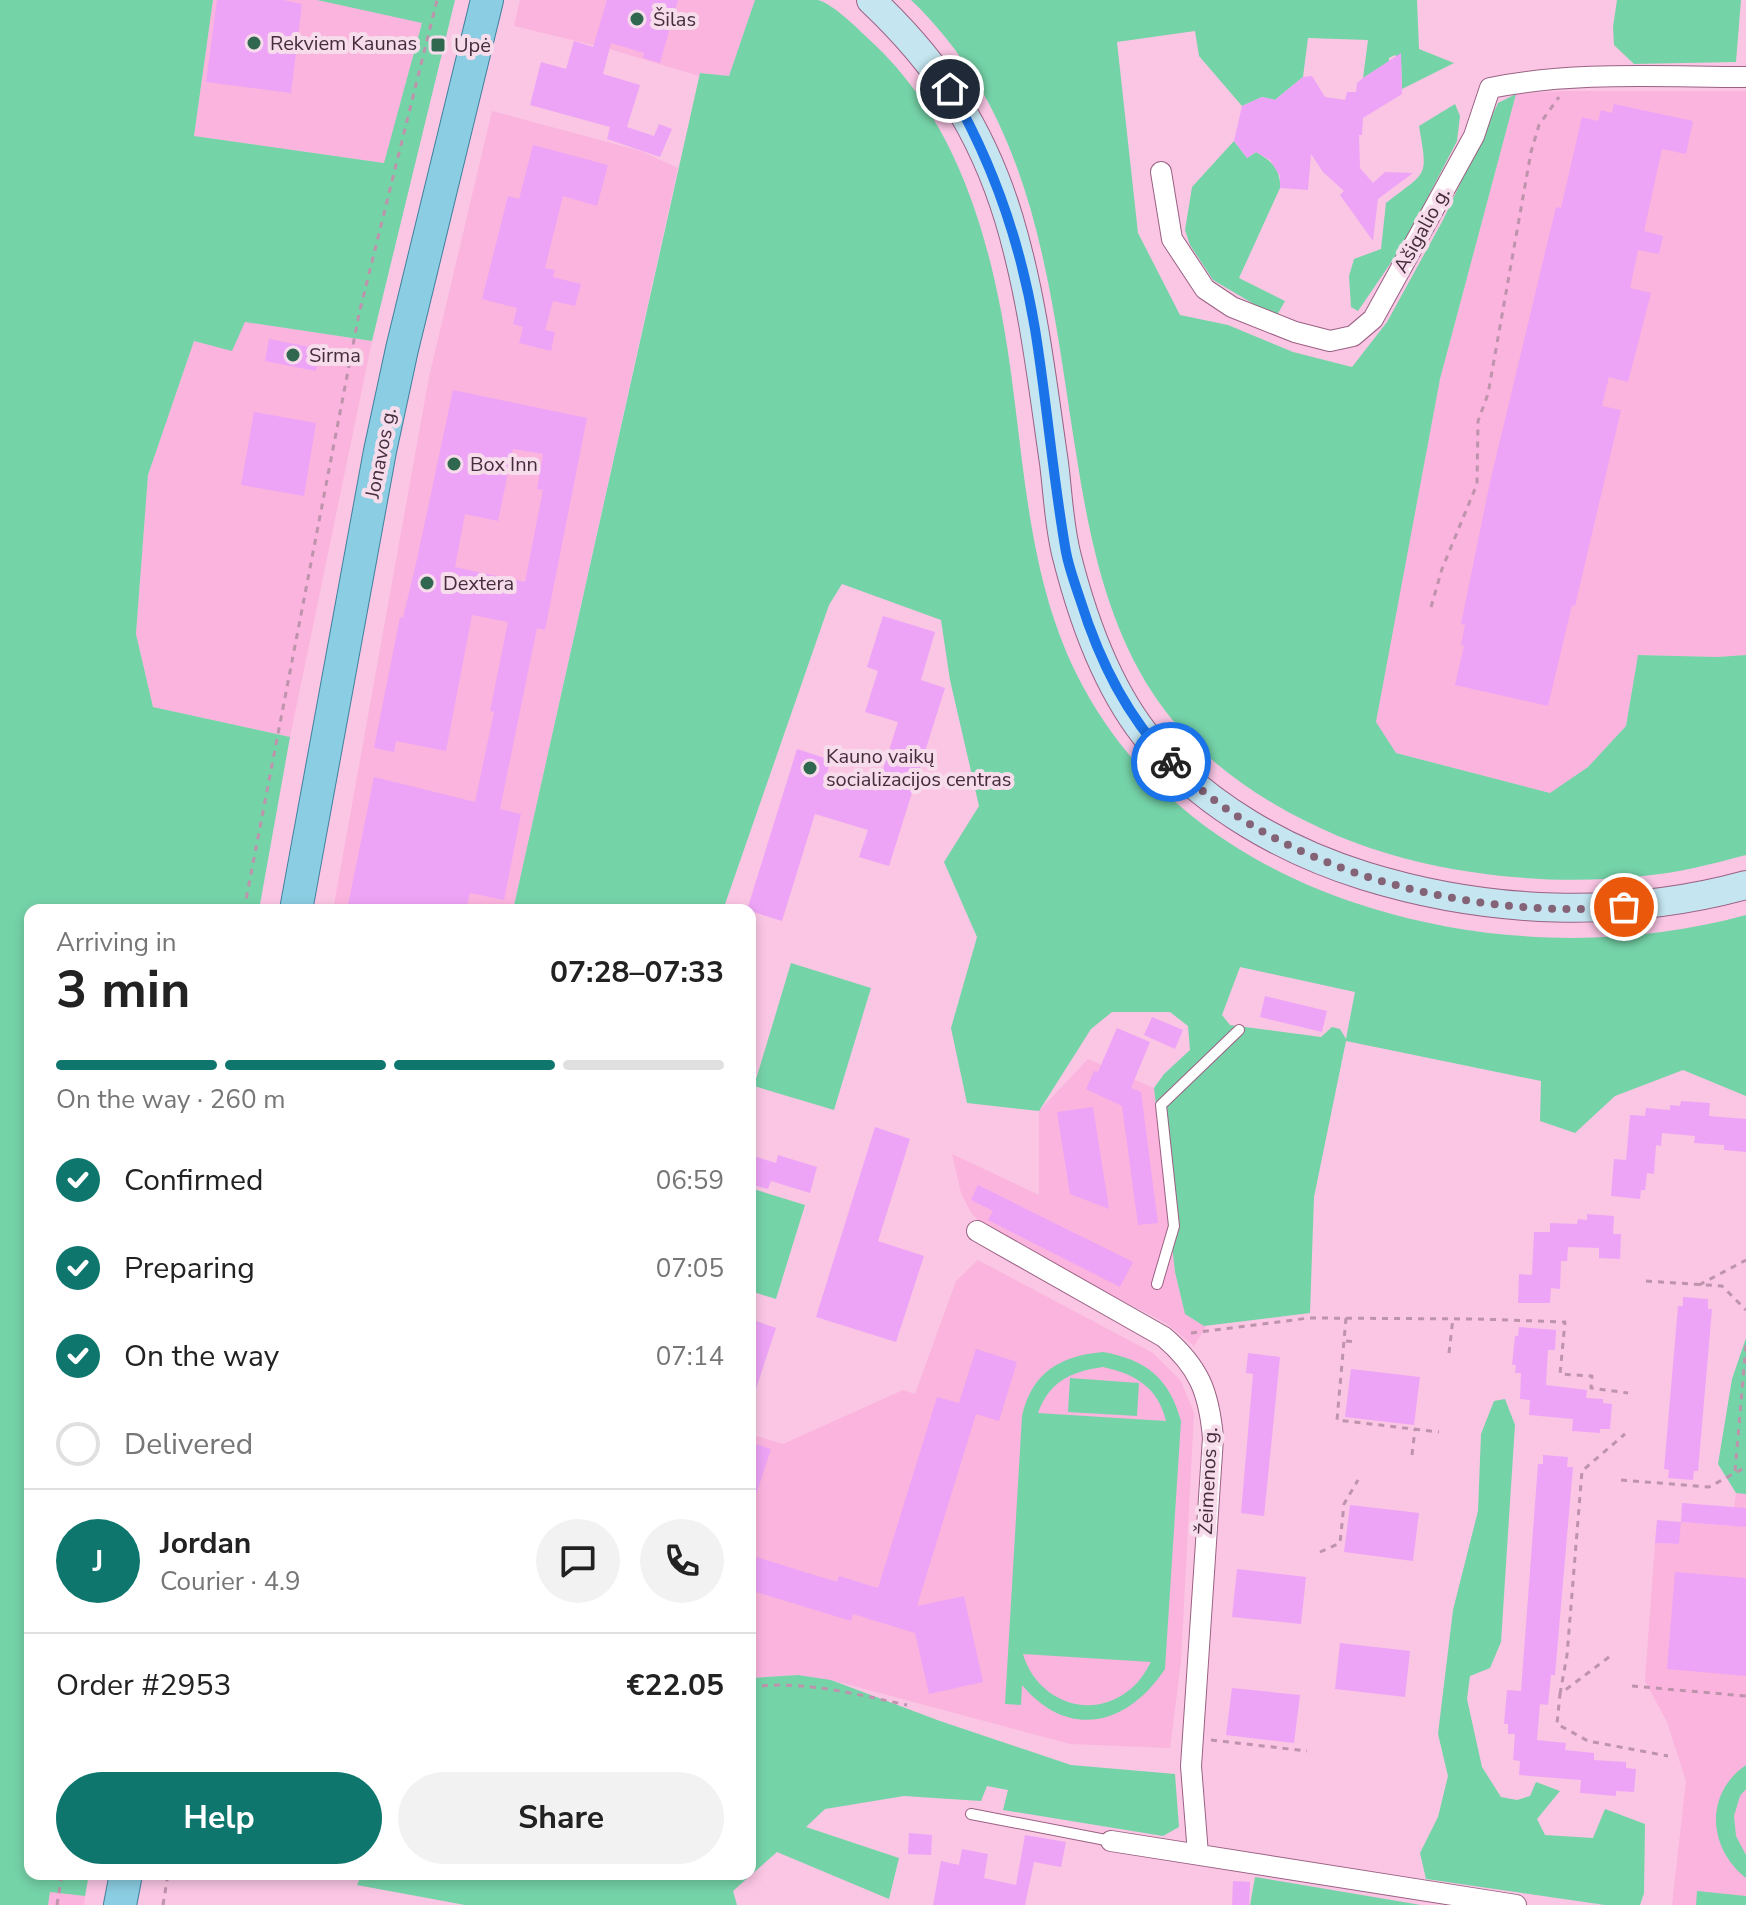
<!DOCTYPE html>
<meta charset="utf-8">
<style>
:root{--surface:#fff;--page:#f2f2f2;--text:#222;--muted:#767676;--line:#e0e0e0;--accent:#0f766e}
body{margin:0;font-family:"Nunito Sans",sans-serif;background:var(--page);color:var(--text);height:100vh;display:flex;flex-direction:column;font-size:30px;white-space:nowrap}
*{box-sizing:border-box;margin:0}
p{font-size:26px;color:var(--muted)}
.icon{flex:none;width:44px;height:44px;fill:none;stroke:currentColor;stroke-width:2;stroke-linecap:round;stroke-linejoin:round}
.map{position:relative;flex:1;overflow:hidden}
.side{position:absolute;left:24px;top:904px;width:732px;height:976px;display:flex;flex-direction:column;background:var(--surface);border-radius:16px;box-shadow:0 4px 12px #0003}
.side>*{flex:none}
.pin{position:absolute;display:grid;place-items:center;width:68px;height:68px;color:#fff;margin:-34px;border:4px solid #fff;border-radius:50%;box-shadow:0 2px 8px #0007}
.courier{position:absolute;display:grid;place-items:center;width:80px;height:80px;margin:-40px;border:6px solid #1a73e8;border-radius:50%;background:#fff;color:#222;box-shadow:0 2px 10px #0007}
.head em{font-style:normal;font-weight:700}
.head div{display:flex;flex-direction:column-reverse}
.head{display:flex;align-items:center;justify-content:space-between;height:136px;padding:0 32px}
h1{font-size:52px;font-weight:700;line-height:60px}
.bar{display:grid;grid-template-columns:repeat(4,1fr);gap:12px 8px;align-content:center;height:96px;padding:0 32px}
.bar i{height:10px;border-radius:6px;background:var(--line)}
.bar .selected{background:var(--accent)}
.bar p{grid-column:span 4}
.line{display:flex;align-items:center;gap:20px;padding:0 32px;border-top:2px solid var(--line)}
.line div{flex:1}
.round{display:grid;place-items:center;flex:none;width:84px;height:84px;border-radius:42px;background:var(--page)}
ol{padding:0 32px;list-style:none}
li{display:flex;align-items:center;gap:24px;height:88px}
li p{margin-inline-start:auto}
li .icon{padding:8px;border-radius:50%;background:var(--accent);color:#fff;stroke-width:4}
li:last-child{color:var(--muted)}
li i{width:44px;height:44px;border:4px solid var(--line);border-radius:50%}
.cta{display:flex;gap:16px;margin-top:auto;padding:16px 32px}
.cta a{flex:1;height:92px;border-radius:48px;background:var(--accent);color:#fff;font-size:32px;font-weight:700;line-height:92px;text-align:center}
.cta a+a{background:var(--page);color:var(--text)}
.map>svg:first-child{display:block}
.built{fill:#fbb4de}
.green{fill:#75d3a8;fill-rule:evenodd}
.building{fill:#eda4f6;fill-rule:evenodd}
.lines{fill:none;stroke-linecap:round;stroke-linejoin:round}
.lane-casing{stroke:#9a6183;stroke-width:12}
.street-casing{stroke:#9a6183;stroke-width:22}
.secondary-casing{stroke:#9a6183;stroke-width:30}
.primary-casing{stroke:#41809c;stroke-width:34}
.path{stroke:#be93ac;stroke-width:3;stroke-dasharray:6 6;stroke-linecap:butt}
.lane{stroke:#fff;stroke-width:10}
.street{stroke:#fff;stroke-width:20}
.secondary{stroke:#c5e6f1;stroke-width:28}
.primary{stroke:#8bcde2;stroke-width:32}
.done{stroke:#856377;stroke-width:8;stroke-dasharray:0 14.4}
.route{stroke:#1a73e8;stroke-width:10}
.poi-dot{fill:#30674f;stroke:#f7dceb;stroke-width:3}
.labels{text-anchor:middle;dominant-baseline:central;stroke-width:8;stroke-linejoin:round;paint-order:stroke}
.poi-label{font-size:20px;fill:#462d3c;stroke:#f7dceb;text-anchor:start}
.street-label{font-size:20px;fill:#462d3c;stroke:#f7dceb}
</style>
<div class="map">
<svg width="1746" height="1905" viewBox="0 0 1746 1905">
<rect width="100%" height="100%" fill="#fac6e4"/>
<path class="built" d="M213 0H317L422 22 385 163 194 136Z
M520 0H755L729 76 700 73 699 76 609 49 514 26Z
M1562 91H1746V655L1717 657 1638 655 1626 726 1588 767 1550 793 1396 753 1375 722 1440 379 1516 94Z
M492 111 641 151 678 168 513 910H333L429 377Z
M245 322 372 341 290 737 153 707 136 634 148 475 194 340Z
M1088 1059 1154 1088 1175 1272 1185 1314 1206 1327 1194 1346 1166 1323 992 1233 971 1213 961 1193 952 1154 1039 1195V1111Z
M978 1260 1153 1353 1181 1381 1194 1413 1181 1662 1170 1748 1070 1744 831 1680 798 1675 750 1678V1434L783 1444 903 1390 915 1394 956 1281Z
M1736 1493 1746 1494V1905H1672L1686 1781 1667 1722 1645 1681 1655 1543 1678 1544 1681 1522 1731 1526Z
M50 1892 85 1896 84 1905H48Z"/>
<path class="green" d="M0 0H213L194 136 384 163 422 23 317 0H455L372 341 245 322 232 351 194 341 148 475 136 634 153 707 290 737 259 910H30V1874H89L85 1896 50 1892 48 1905H0Z
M755 0C772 0 802 0 818 0 834 4 861 32 874 44 963 128 995 255 1011 373 1025 475 1030 579 1076 673 1135 793 1246 870 1371 908 1491 945 1625 948 1746 915V1096L1683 1070 1615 1096 1575 1133 1540 1121 1541 1081 1346 1041 1314 1197 1310 1313 1204 1326 1185 1314 1175 1272 1154 1088 1164 1074 1190 1050 1188 1026 1170 1012H1112L1091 1029 1039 1111 967 1103 951 1028 977 937 944 862 979 806 950 680 941 620 842 584 829 605 723 910H513L700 73 729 76ZM1240 967 1355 992 1346 1039 1340 1029 1332 1027 1321 1037 1230 1025 1222 1015Z
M911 0H1417L1419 49 1454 63 1402 89 1401 61 1395 55 1389 58V78L1377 69 1363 78 1368 40 1308 38 1303 77 1275 100 1262 97 1242 106 1199 56 1195 31 1117 42 1138 233 1180 315 1228 325 1293 352 1352 367 1387 322 1443 220 1498 103 1516 94 1440 379 1376 722 1396 753 1550 793 1588 767 1626 726 1638 655 1717 657 1746 655V855C1712 864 1678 873 1643 876 1546 887 1429 874 1338 836 1267 806 1195 759 1152 692 1106 621 1089 536 1076 453 1050 291 1037 120 911 0Z
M1617 0H1741L1736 62 1634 64 1614 45 1613 27Z
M1455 104 1460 116 1457 141 1403 245 1358 311 1351 307 1349 276 1354 259 1381 249 1386 203C1428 170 1428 179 1419 126Z
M1234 141 1247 158 1256 152C1272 161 1281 170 1280 188L1239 278 1285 301 1276 317 1213 280 1190 245 1185 230 1192 187Z
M791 963 871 988 834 1110 754 1086Z
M750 1188 805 1205 776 1299 750 1291Z
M1746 1338V1494L1736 1493 1718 1464 1732 1379Z
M1103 1352C1147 1360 1169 1378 1181 1421L1165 1669C1128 1725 1069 1741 1022 1685L1021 1705 1005 1704 1022 1416C1032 1372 1060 1356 1103 1352ZM1103 1367C1135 1374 1158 1387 1166 1421L1038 1413C1050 1381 1070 1372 1103 1367ZM1023 1654 1151 1662C1145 1673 1138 1684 1128 1691 1088 1722 1036 1699 1023 1654Z
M1070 1378 1139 1383 1137 1416 1068 1412Z
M1505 1399 1515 1425 1501 1642 1490 1668 1470 1676 1467 1699 1482 1767 1501 1797 1517 1800 1530 1796 1536 1782 1560 1791 1537 1819 1545 1835 1593 1838 1605 1809 1645 1824 1644 1893 1640 1905H1605L1426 1879 1420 1853 1438 1817 1448 1776 1438 1734 1453 1610 1478 1511 1481 1434 1494 1401Z
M798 1675 831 1680 940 1721 1071 1765 1175 1774 1179 1827 1163 1836 1003 1810 1008 1790 987 1786 981 1801 904 1796 825 1809 806 1827 899 1858 889 1899 777 1852 733 1891 737 1905H465L357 1885 362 1874H750V1678Z
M1746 1765V1789L1740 1796 1734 1816 1736 1836 1746 1855V1878C1708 1848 1704 1794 1746 1765Z
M1255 1877 1421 1905H1250Z
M1697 1891 1746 1896V1905H1696Z"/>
<path class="building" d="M217 0H284L302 4 291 93 206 82Z
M607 0H678L660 63 643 58 644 53 611 43 603 74 640 85 627 127 654 136 659 124 672 129 660 157 607 139 610 127 530 105 541 62 566 69 574 41 593 47Z
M1401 53 1402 94 1363 118 1362 135H1359L1360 168 1373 183 1385 172 1413 173 1378 199 1373 241 1340 195 1344 191 1323 172 1311 154 1308 190 1280 188V176L1270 160 1256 152 1247 158 1234 141 1242 106 1262 97 1275 100 1303 77 1312 76 1325 97 1345 100 1347 92H1356L1357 83 1363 78Z
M1614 104 1693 121 1686 154 1662 149 1644 231 1663 236 1659 254 1638 250 1630 288 1651 293 1628 382 1609 377 1602 406 1621 410 1575 606 1572 605 1548 706 1455 685 1464 646 1461 645 1465 625 1461 624 1490 482 1556 207 1561 208 1582 117 1598 121 1601 110 1612 113Z
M533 145 608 165 597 206 563 196 545 268 555 270 553 277 581 284 575 306 553 301 545 330 555 332 551 351 519 343 523 327 513 324 517 308 482 299 508 196 519 199Z
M269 339 320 349 316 371 265 361Z
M453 390 587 418 545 630 537 628 500 809 521 814 504 900 470 893 466 910H347L374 777 475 802 494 712 490 711 508 622 472 615 446 751 396 741 394 752 374 748 400 617 403 618 417 559ZM513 449 543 454 537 489 543 490 525 582 455 567 465 514 498 521Z
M254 412 316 423 304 496 241 485Z
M883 616 935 632 921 680 945 688 889 866 859 857 868 830 815 814 782 921 747 910 797 749 831 760 826 776 876 791 898 722 865 712 878 671 867 667Z
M1265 996 1327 1011 1322 1032 1260 1017Z
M1152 1017 1183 1030 1175 1049 1144 1035Z
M1117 1028 1150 1042 1131 1088 1141 1092 1158 1223 1138 1225 1122 1106 1086 1089 1094 1071 1098 1072Z
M1681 1101 1710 1103 1709 1116 1746 1119V1152L1724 1150V1145L1694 1143 1695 1136 1662 1133 1661 1146 1656 1145 1654 1174 1647 1173 1645 1190H1641L1640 1199 1611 1196 1614 1159 1626 1160 1630 1115 1645 1116 1646 1108 1670 1110V1105L1680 1106Z
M1093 1107 1109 1209 1070 1194 1057 1112Z
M875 1127 910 1139 878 1241 924 1256 896 1342 816 1317Z
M750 1155 776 1163 778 1155 817 1167 810 1193 771 1181 768 1189 750 1184Z
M978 1185 1133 1262 1120 1287 988 1220 993 1211 971 1200Z
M1587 1214 1614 1216 1613 1234H1621L1620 1259 1599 1258V1248L1568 1247 1567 1261H1561L1560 1289 1551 1288 1550 1303H1518L1519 1274 1532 1275 1534 1232H1550V1223L1577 1224 1578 1219 1587 1220Z
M1683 1297 1708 1299V1309H1712L1698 1471H1694L1693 1480 1668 1478 1669 1470 1664 1469 1678 1306H1683Z
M750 1319 776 1328 753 1398H750Z
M1519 1327 1556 1330 1555 1350H1548L1546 1385 1587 1390 1586 1398 1603 1399V1403L1612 1404 1610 1429H1600V1433L1572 1431 1573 1419 1529 1415 1530 1400 1520 1399 1521 1373H1515L1516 1365H1512L1515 1336H1518Z
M976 1349 1017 1362 999 1421 976 1414 917 1606 964 1596 983 1682 929 1694 915 1633 853 1614 851 1621 750 1590V1555L837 1582 839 1576 878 1588 937 1397 959 1403Z
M1248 1353 1280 1357 1264 1516 1241 1513 1253 1374 1246 1373Z
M1351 1369 1420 1377 1414 1425 1345 1417Z
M750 1442 771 1449 753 1504H750Z
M1543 1455 1568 1457 1567 1467H1573L1555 1675H1551L1548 1705 1540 1704 1537 1740 1566 1743 1565 1750 1594 1753V1760L1626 1762V1768L1636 1769 1634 1792 1616 1791V1796L1580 1793 1581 1780 1519 1775 1520 1761 1513 1760 1515 1734H1508V1724H1504L1507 1690 1521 1691 1538 1464H1543Z
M1682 1503 1746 1508V1527L1681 1522Z
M1350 1505 1419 1513 1413 1561 1344 1552Z
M1657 1520 1681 1522 1679 1544 1655 1543Z
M1237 1569 1306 1577 1301 1624 1232 1617Z
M1675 1572 1746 1578V1676L1667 1669Z
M1340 1643 1410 1651 1405 1697 1335 1689Z
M1232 1688 1300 1695 1294 1743 1226 1735Z
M909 1833 932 1835 931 1855 908 1854Z
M1025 1835 1066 1842 1061 1867 1034 1862 1025 1905H933L941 1861 959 1865 962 1849 988 1854 984 1878 1016 1885Z
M1233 1881 1250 1882 1249 1905H1232Z"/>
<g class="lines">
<g class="lane-casing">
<path id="lane" d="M1157 1284 1174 1226 1161 1105 1239 1030
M971 1814 1111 1841"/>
</g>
<g class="street-casing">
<path id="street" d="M1161 172 1172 239 1205 289 1232 307 1295 332 1330 341 1353 336 1373 319 1474 136 1490 88C1574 71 1661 77 1746 77
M977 1231 1164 1337C1199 1367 1209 1392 1213 1438L1191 1766 1198 1854
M1111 1841 1516 1905"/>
</g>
<g class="secondary-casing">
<path id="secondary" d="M871 0C939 64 982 130 1009 219 1033 299 1042 381 1054 463 1058 494 1059 527 1067 557 1083 620 1108 691 1151 742 1205 806 1285 851 1365 876 1488 914 1622 919 1746 885"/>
</g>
<g class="primary-casing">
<path id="primary" d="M296 910 380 451 402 349 487 0
M120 1905 126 1874"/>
</g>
<path class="path" d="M1431 607 1442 569 1477 484 1478 421 1488 394 1531 152 1539 125 1559 97
M244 910 359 314 437 0
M1646 1281 1722 1286 1746 1310
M1699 1285 1746 1260
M1346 1318 1337 1420 1439 1432
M1191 1333 1309 1318 1478 1319 1565 1322 1560 1374 1592 1376 1591 1388 1628 1393
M1346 1341 1358 1342
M1449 1353 1453 1318
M1412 1455 1415 1429
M1735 1471 1746 1345
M1621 1480 1709 1487 1746 1467
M1320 1552 1340 1543 1344 1504 1358 1480
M1609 1657 1560 1694 1557 1724 1588 1741 1668 1756
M1632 1686 1746 1696
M750 1687C804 1680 854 1694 907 1705
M1560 1694 1567 1655 1582 1471 1625 1434
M1211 1740 1307 1751
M57 1905 62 1874
M163 1905 168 1874"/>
<use href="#lane" class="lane"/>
<use href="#street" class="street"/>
<use href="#secondary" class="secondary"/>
<use href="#primary" class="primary"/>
</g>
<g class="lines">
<path class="done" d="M1171 762C1278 873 1474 920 1624 907"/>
<path class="route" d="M950 89C993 163 1021 245 1035 329 1047 403 1053 479 1066 552 1069 568 1075 584 1080 599 1099 660 1126 716 1171 762"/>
</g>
<g class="poi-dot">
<circle cx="637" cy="19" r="8"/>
<circle cx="254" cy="43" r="8"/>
<rect x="430" y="37" width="16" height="16" rx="4"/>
<circle cx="293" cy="355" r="8"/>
<circle cx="454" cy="464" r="8"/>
<circle cx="427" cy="583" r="8"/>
<circle cx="810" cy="768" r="8"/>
</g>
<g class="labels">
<g class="poi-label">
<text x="653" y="19">Šilas</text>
<text x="270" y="43">Rekviem Kaunas</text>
<text x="454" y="45">Upė</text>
<text x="309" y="355">Sirma</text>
<text x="470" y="464">Box Inn</text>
<text x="443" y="583">Dextera</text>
<text x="826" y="756">Kauno vaikų<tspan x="826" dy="23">socializacijos centras</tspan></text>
</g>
<g class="street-label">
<text transform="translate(1422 230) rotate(-61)">Ašigalio g.</text>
<text transform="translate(381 453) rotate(-79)">Jonavos g.</text>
<text transform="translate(1208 1481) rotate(-87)">Žeimenos g.</text>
</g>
</g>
</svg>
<div class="pin" style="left:1624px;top:907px;background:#ea580c"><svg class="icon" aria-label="bag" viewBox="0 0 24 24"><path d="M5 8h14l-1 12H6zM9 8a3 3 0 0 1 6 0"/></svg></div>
<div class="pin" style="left:950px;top:89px;background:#1f2937"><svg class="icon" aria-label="home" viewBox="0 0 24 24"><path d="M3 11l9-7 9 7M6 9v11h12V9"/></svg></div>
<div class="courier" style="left:1171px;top:762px"><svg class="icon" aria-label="bike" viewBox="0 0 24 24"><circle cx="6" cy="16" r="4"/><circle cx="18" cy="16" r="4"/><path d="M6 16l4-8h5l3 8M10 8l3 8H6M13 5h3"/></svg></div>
<section class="side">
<div class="head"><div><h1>3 min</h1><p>Arriving in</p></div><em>07:28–07:33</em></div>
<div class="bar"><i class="selected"></i><i class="selected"></i><i class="selected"></i><i></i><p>On the way · 260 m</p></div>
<ol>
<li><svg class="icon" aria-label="check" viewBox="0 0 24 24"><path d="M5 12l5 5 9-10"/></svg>Confirmed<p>06:59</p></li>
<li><svg class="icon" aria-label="check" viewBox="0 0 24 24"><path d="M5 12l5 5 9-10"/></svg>Preparing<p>07:05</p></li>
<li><svg class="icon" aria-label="check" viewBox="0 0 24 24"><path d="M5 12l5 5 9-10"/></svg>On the way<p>07:14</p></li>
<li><i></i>Delivered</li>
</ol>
<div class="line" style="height:144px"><b class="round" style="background:var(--accent);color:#fff">J</b><div><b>Jordan</b><p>Courier · 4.9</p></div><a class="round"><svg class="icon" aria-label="chat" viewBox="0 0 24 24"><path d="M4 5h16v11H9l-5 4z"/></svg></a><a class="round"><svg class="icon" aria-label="phone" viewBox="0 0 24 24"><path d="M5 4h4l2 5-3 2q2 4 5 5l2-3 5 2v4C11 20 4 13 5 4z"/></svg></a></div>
<div class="line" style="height:104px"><div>Order #2953</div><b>€22.05</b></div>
<div class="cta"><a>Help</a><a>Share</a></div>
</section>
</div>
